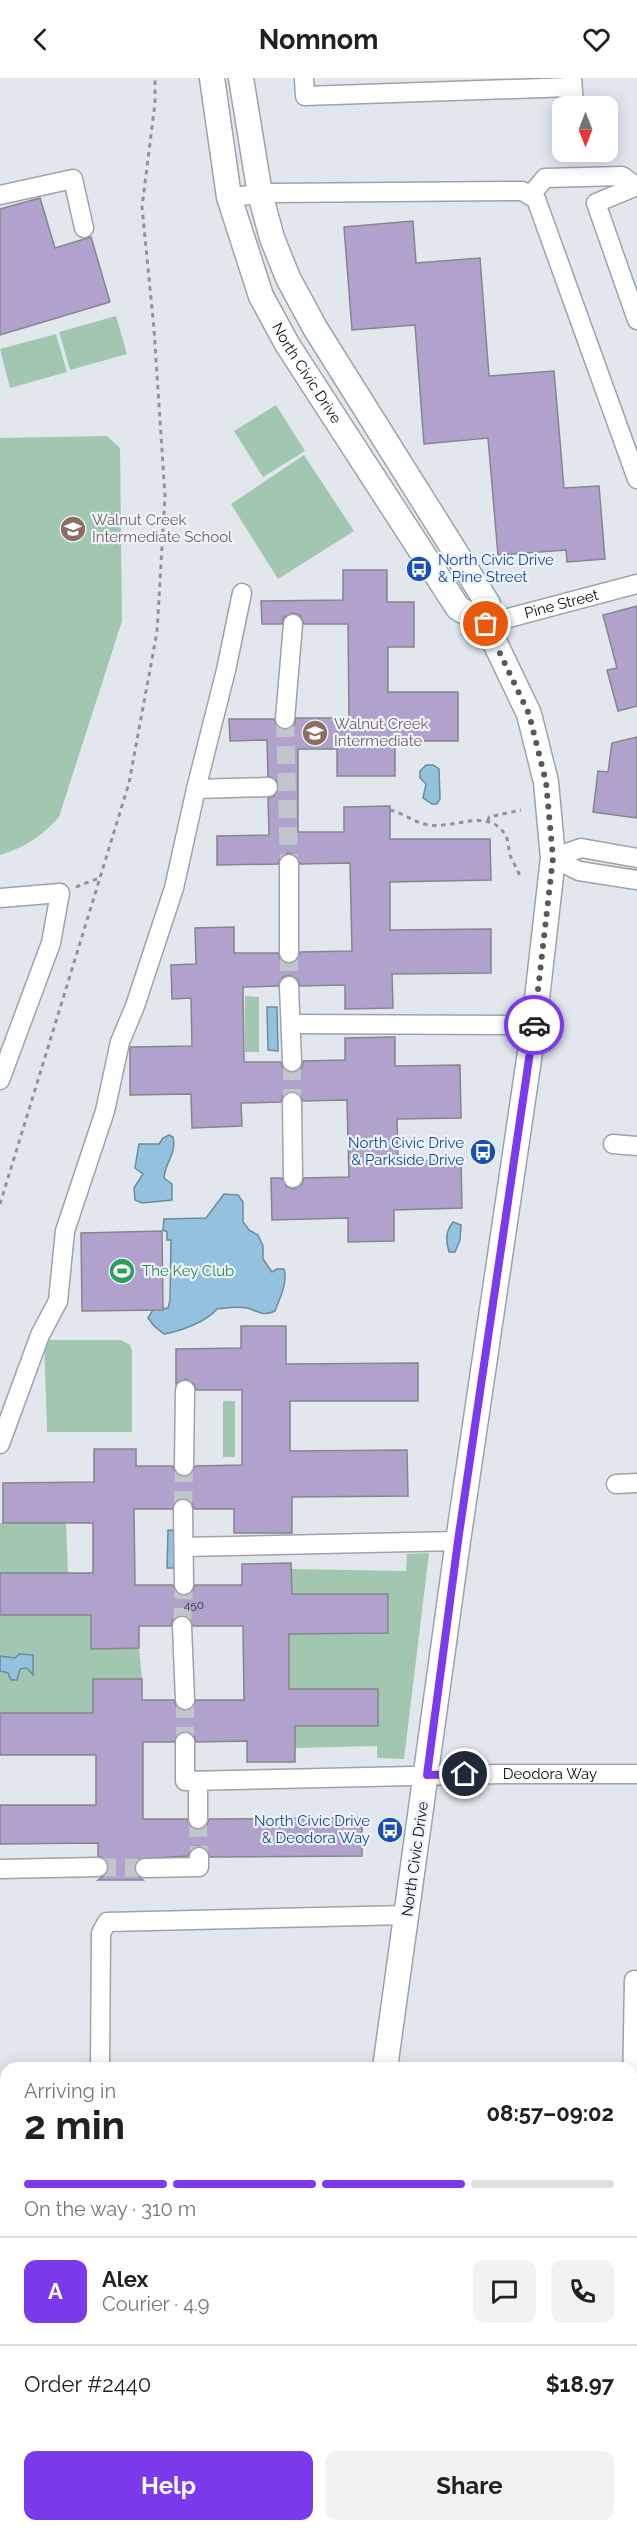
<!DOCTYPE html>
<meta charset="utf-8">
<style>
:root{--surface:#fff;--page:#f2f2f2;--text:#202124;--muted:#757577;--line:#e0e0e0;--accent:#7c3aed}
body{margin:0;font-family:Raleway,sans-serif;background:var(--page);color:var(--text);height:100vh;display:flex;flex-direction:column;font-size:22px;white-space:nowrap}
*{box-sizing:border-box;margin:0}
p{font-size:20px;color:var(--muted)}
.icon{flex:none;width:33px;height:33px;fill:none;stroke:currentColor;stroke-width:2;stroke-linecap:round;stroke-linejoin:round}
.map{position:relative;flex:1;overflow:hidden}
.drawer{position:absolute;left:0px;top:1984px;width:638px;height:470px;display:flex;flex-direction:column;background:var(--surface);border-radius:18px 18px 0 0;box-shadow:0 3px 15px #0003}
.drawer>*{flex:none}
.needle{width:39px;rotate:180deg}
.fabs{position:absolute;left:552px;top:18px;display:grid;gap:12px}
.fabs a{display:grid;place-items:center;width:66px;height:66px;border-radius:12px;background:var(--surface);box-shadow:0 3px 15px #0003;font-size:30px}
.pin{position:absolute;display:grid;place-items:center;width:51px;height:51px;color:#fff;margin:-26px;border:3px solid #fff;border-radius:50%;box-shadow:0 2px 6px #0007}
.courier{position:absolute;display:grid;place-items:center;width:60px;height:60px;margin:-30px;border:4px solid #7c3aed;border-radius:50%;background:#fff;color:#222;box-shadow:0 2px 8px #0007}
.overview em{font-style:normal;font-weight:700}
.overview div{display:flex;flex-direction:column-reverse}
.overview{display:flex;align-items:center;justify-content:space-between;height:102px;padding:0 24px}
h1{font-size:39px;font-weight:700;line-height:45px}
.bar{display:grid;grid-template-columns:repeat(4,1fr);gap:9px 6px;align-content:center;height:72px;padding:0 24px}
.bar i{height:8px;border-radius:4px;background:var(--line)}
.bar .on{background:var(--accent)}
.bar p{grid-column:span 4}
.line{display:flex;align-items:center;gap:15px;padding:0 24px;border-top:2px solid var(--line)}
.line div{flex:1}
.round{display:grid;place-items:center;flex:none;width:63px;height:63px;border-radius:12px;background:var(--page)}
.action{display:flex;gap:12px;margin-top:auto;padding:12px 24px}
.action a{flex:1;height:69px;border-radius:12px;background:var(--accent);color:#fff;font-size:24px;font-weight:700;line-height:69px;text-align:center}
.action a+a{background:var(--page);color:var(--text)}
header{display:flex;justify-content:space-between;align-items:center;height:78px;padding:0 24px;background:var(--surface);font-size:27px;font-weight:700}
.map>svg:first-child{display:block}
.green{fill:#a2c7b1}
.water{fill:#94c1dd;stroke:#6b8b9f;stroke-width:1.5}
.building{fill:#b0a2cd;stroke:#87858c;stroke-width:1.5}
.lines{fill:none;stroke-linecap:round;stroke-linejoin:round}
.minor-tunnel{stroke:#c1c6cc;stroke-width:18;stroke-dasharray:18 9;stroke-linecap:butt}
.minor-casing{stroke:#9da3a9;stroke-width:21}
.major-casing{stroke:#9da3a9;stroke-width:27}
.path{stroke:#91959a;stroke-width:3;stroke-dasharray:4.5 4.5;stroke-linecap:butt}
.minor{stroke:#fff;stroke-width:18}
.major{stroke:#fff;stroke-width:24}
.done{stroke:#56595d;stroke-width:6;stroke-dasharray:0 10.8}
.route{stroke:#7c3aed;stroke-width:8}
.labels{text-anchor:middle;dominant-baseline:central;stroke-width:4.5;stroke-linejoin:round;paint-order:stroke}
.number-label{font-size:12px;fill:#34323e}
.street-label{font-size:15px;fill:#0b0d0f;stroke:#eef4fb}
.education-label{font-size:15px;fill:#785e54;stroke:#eef4fb;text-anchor:start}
.transit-label{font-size:15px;fill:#164399;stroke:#eef4fb;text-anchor:end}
.leisure-label{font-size:15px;fill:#27864d;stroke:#eef4fb;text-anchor:start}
</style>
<header><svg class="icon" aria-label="back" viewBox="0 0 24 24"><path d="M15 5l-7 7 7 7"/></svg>Nomnom<svg class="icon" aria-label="heart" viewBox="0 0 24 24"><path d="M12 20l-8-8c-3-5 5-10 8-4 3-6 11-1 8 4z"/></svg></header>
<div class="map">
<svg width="637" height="2453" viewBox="0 0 637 2453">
<rect width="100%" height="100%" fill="#e1e7ed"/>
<path class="green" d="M116 238 127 276 70 292 59 254Z
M56 256 67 294 10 310 0 271Z
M276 327 305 373 263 399 234 353Z
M107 358 120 370 122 543 59 739C41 759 25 769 0 777V360Z
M304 377 354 453 278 501 231 426Z
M245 918 259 919V974H245Z
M44 1262H121L130 1267 132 1273V1354H47Z
M223 1323H235V1379H223Z
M0 1445H66L68 1495H0Z
M429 1475 404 1681 377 1680V1668L295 1670V1648H378V1611H289V1556L388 1555V1516H292V1491L406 1493 407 1476Z
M0 1537H91V1571L139 1570 142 1601 93 1635H0Z"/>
<path class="water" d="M426 687H433L439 691 440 721 437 726H432L423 720 426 706 420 700V693Z
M267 929H277L278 973 268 972Z
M169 1057 173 1059C177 1076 165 1084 164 1100L172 1106V1122L142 1125 135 1122 134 1110 143 1096 135 1090 139 1066H159L163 1060Z
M224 1116 238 1117 243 1124V1144L249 1152 258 1157 263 1168V1181L272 1194 277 1191H284C288 1204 280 1220 275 1233 263 1239 258 1233 247 1230 238 1228 226 1230 217 1231 206 1244 181 1253 164 1256L154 1248 148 1240 153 1232 168 1230 170 1222 171 1162H167V1154L163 1152 164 1141 206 1140Z
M453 1144 461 1147 460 1162 455 1174H449C446 1163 445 1154 453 1144Z
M168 1452 177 1453V1490H167Z
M19 1576 33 1577V1597L27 1590 20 1591 17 1602H11L8 1595 0 1593V1578L15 1580Z"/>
<path class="building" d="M40 120 55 170 91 159 110 224 0 257V131Z
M413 143 416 185 480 180 489 298 554 293 564 410 599 408 605 481 567 484 566 472 498 477 488 360 424 366 415 247 352 252 344 149Z
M343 492H387V524H414V569H388V614H458V663H395V698H337V671H298V754H344V729L390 728V761H490L491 802 390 804V852L491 851V895L392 896 393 930 345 931V907L300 908 298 902 289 897 283 899 278 908 243 909 244 984H281L283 990 293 995 302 990 303 983 345 982V960L395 959V988L460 987 461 1040 397 1041 398 1083 461 1082 462 1130 394 1132V1163L348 1164V1140L272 1142 271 1100H282L287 1109 294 1111 302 1106 304 1100 349 1099 347 1022 303 1023 298 1015 291 1013 283 1018 281 1024 241 1025 242 1048 192 1050 191 1016 130 1017V969L192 968 191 920 172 921 171 887 196 886 195 850 234 849V875H278L280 881 288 886 295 884 300 874 352 873 350 785 300 786 295 777 288 775 280 780 278 786 217 787V758L269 757 268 720 274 718 279 709 277 703 268 698 267 662 230 663 229 641H274L278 650 285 652 294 648 296 640H349L348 546H304L300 537 293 535 284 539 282 546H262L261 523 343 522Z
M637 528V628L618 633 607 592 617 590 603 537Z
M637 659V740L593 734 598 693 608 694 612 665Z
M162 1153 163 1232 82 1233 81 1155Z
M241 1248H286V1286L418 1285V1323H290V1373L407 1372 408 1418 292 1419V1455H234V1431H194L192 1425 183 1420 177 1422 172 1431H134L135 1507H173L178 1516 185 1518 193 1513 195 1507H242V1486L291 1485 292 1516H388V1555L289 1556V1611H378V1648H295V1684H247V1663L196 1664 194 1658 186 1653 179 1655 174 1664H143V1741H187L192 1750 199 1752 207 1747 209 1741 362 1740V1778L210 1779 205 1770 198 1768 193 1770 188 1778 139 1781 134 1791 136 1796 143 1802H98L108 1795 109 1789 107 1783 98 1778V1765L0 1766V1727H96V1677H0V1635H93V1601H142V1622H174L176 1628 185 1633 191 1631 196 1622H244L243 1548H193L188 1538 181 1537 172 1542 171 1548H139V1570L91 1571V1537H0V1495H93V1445H3V1405L94 1404V1371H136V1388H173L175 1394 183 1399 190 1397 195 1388 242 1387V1312H196L194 1306 186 1301 176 1306V1271L241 1270Z"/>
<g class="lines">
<path class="minor-tunnel" d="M285 641 289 786
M289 875V908
M292 984V1024
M183 1431 184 1388
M182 1548 184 1507
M185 1622V1664
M198 1741 199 1779
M98 1789 145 1790"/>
<g class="minor-casing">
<g id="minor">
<path d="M304 0 305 18 572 9"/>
<path d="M572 0 574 28"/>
<path d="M637 108 596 125 637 242"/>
<path d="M0 117 73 101 84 150"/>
<path d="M530 118 545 100 622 98 637 109"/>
<path d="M229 119 272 115 522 113 536 121 637 401"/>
<path id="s1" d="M486 546 637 506"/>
<path d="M285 641 293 546"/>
<path d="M196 711 268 709"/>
<path d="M553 780 579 793 637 802"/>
<path d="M553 780 581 770 637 780"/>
<path d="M289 786V875"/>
<path d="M0 820 60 815 51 865 0 1002"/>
<path d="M289 908 292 984"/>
<path d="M291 946 534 947"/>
<path d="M292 1024 293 1100"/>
<path d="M613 1066 637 1068"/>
<path d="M0 1366 40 1257 58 1223 65 1153 105 1033 120 964 135 928 174 810 196 711 226 592 242 515"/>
<path d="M184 1388 185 1312"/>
<path d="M616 1406 637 1405"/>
<path d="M183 1431 184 1507"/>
<path d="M184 1469 458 1463"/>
<path d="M182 1548 185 1622"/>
<path id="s2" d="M185 1664V1703L502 1696H637"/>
<path d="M198 1703V1741"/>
<path d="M145 1790 199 1789V1779"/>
<path d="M0 1791 98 1789"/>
<path d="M100 1990 101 1855 107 1844 407 1837"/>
<path d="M632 2012 634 1902"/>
<path d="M0 2256V2373"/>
<path d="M632 2358H637"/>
</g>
</g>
<g class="major-casing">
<g id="major">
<path id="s3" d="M212 0 229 119 261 218 287 266 458 530 486 546"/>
<path d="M241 0 260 116 272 160 288 200 315 250 488 526 486 546 529 636 546 704 553 780 534 947 458 1463 385 1990"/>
<path d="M321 2453V2448"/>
</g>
</g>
<path class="path" d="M390 732C403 735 415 745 429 747 453 751 487 730 504 755 509 761 508 770 510 777 513 784 517 791 520 798
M488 743 489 739 521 732
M76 809 99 800
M0 1126 129 705 157 554 165 418 154 251 142 129 155 25V0"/>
<use href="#minor" class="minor"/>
<use href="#major" class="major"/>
</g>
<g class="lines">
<path class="done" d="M486 546 529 636 546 704 553 780 534 947"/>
<path class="route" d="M465 1696 427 1697 458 1463 534 947"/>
</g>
<defs>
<g id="school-disc" transform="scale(1.35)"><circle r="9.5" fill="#8d6e63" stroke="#eef4fb"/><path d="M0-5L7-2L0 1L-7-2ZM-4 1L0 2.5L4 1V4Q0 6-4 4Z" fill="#fff"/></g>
<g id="bus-disc" transform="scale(1.35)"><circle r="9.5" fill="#1a4fb4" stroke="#eef4fb"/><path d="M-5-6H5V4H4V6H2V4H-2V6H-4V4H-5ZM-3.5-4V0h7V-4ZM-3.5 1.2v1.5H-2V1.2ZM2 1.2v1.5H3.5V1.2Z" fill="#fff"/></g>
<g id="stadium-disc" transform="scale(1.35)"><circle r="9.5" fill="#2e9e5b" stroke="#eef4fb"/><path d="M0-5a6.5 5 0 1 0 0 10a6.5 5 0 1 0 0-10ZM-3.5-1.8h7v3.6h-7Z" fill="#fff"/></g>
</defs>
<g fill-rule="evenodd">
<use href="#school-disc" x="73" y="451"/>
<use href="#bus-disc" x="419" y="491"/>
<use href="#school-disc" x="315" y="655"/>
<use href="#bus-disc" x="483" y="1074"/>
<use href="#stadium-disc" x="122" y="1193"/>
<use href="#bus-disc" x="390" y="1752"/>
</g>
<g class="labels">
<g class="number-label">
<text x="194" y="1527">450</text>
</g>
<g class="street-label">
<text stroke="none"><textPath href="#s3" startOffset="314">North Civic Drive</textPath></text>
<text stroke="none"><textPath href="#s1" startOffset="78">Pine Street</textPath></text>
<text stroke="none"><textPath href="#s2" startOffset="404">Deodora Way</textPath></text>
<text transform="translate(415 1781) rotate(-82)">North Civic Drive</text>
</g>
<g class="education-label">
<text x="92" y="442">Walnut Creek<tspan x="92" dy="17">Intermediate School</tspan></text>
<text x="334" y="646">Walnut Creek<tspan x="334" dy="17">Intermediate</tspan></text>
</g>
<g class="transit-label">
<text x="438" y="482" text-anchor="start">North Civic Drive<tspan x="438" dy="17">&amp; Pine Street</tspan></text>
<text x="464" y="1065">North Civic Drive<tspan x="464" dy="17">&amp; Parkside Drive</tspan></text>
<text x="370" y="1743">North Civic Drive<tspan x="370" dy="17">&amp; Deodora Way</tspan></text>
</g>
<g class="leisure-label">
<text x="142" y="1193">The Key Club</text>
</g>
</g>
</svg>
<div class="fabs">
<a><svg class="needle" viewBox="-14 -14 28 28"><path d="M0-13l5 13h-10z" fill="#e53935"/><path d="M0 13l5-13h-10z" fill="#757577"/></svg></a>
</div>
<div class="pin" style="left:486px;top:546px;background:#ea580c"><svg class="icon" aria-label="bag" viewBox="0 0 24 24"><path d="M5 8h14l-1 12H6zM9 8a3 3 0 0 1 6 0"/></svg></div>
<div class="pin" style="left:465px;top:1696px;background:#1f2937"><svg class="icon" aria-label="home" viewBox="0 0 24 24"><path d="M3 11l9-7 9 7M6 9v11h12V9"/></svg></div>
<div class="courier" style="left:534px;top:947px"><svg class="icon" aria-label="car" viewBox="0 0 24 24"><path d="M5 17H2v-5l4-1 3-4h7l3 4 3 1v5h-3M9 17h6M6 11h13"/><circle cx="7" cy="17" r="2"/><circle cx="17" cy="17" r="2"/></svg></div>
<section class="drawer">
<div class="overview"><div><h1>2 min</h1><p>Arriving in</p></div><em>08:57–09:02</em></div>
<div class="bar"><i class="on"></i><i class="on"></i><i class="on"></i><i></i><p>On the way · 310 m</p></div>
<div class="line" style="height:108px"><b class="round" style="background:var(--accent);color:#fff">A</b><div><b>Alex</b><p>Courier · 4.9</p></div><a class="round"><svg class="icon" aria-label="chat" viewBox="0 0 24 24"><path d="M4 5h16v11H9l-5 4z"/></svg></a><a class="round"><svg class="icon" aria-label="phone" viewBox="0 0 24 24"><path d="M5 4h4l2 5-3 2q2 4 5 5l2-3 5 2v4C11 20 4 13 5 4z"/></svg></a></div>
<div class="line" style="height:78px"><div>Order #2440</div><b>$18.97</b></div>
<div class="action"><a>Help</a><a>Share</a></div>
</section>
</div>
